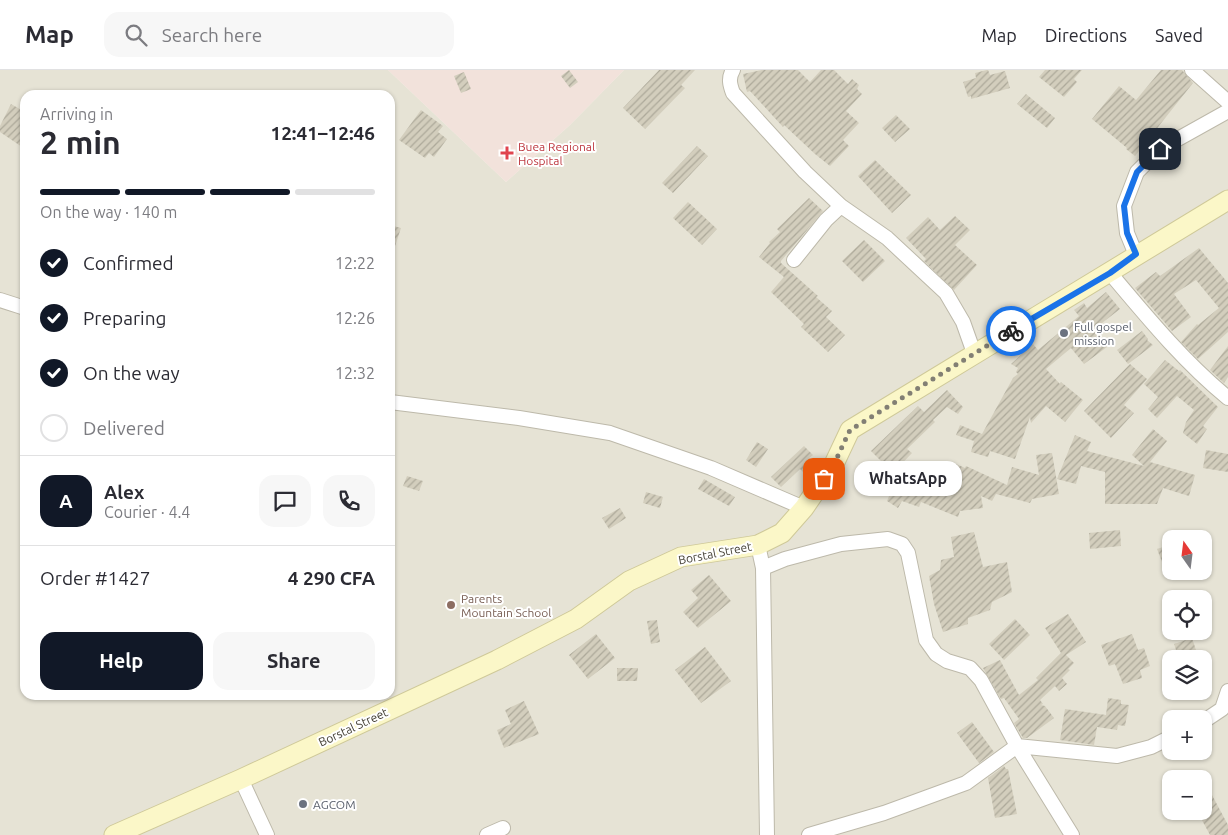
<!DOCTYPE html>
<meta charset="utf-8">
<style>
:root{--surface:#fff;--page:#f7f7f7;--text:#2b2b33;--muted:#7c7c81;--line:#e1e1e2;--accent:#111827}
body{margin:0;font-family:Ubuntu,sans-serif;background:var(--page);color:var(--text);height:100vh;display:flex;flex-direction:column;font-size:19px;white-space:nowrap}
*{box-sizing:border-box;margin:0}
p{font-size:16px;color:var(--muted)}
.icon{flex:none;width:28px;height:28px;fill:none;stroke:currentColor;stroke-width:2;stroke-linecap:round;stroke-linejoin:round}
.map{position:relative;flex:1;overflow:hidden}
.drawer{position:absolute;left:20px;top:20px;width:375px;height:610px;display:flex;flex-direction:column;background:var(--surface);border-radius:15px;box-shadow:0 1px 4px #0004}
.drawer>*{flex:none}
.needle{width:32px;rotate:346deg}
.tools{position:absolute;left:1162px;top:460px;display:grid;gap:10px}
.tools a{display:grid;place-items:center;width:50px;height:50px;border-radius:10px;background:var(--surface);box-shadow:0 1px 4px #0004;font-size:25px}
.pin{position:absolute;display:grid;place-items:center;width:42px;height:42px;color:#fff;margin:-21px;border-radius:10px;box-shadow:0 2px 8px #0006}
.courier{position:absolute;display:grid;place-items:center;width:50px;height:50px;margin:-25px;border:4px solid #1a73e8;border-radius:50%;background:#fff;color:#222;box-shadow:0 1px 6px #0007}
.bubble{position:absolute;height:35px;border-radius:15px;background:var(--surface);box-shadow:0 1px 4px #0004;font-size:16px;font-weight:600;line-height:35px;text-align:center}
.headline em{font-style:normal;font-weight:600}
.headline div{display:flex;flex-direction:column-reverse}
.headline{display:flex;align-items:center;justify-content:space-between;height:85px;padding:0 20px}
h1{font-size:32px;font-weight:600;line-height:38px}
.bar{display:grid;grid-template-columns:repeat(4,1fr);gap:8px 5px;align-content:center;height:60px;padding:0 20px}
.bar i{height:6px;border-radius:4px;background:var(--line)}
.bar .on{background:var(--accent)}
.bar p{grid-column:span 4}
.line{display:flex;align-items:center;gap:12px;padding:0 20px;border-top:1px solid var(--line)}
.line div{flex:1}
.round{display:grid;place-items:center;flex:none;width:52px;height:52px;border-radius:15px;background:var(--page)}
ol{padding:0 20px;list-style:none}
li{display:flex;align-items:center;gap:15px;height:55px}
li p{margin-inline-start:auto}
li .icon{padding:5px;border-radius:50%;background:var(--accent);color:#fff;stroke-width:4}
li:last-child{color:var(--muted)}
li i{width:28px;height:28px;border:2px solid var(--line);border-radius:50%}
.button{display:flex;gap:10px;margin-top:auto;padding:10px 20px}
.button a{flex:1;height:58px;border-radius:15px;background:var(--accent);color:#fff;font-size:20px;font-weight:600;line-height:58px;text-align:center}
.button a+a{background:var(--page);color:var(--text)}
header{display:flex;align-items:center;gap:30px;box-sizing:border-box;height:70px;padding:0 25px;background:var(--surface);border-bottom:1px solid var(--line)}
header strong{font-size:24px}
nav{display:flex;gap:28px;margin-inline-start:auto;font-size:18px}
.search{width:350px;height:45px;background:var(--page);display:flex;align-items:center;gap:12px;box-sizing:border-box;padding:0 18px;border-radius:15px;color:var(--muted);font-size:19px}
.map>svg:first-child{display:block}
.residential{fill:#e6e3d5;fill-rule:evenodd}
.medical{fill:#f2e2db}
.building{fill:url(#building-hatch)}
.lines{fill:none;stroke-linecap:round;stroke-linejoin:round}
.street-casing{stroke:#bdb9aa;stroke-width:16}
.secondary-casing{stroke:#cfc999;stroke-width:21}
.street{stroke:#fff;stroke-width:14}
.secondary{stroke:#fbf7c8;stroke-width:19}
.done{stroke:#827f74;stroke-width:5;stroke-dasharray:0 9}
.route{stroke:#1a73e8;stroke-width:6}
.health-dot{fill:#e0444e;stroke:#fff;stroke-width:2}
.worship-dot{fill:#6b7280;stroke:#fff;stroke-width:2}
.education-dot{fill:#8d6e63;stroke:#fff;stroke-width:2}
.labels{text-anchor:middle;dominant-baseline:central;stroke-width:4;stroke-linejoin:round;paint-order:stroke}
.health-label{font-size:12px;fill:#be3a42;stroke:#fff;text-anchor:start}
.worship-label{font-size:12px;fill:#5b616d;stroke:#fff;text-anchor:start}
.street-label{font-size:12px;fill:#454136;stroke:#fff}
.education-label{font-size:12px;fill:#785e54;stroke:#fff;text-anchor:start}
</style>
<header>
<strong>Map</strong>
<div class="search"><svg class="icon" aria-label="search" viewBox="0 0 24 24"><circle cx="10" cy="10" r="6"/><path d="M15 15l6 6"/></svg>Search here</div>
<nav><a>Map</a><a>Directions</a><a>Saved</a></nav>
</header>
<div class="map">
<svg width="1228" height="765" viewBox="0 0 1228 765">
<defs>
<pattern id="building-hatch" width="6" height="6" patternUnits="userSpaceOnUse" patternTransform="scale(1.25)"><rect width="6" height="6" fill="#d3cebd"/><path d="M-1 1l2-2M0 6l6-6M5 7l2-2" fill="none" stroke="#ada99a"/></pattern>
</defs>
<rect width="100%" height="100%" fill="#f2f1e7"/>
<path class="residential" d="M0 0H388L506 112 570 55 624 0H1228V765H0ZM25 25H390V625H25ZM1171 469H1204V501H1171ZM1171 529H1204V561H1171ZM1171 589H1204V621H1171ZM1171 649H1204V681H1171ZM1171 709H1204V741H1171Z"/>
<path class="medical" d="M388 0H624L570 55 506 112Z"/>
<path class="building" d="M569 0 578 12 570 18 561 6Z
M659 0H695L681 15 685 18 645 59 623 38Z
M762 0H798L810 12 821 0H834L848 14 852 9 859 15 857 19 862 24 846 41 859 53 843 70 849 76 830 96 815 84 784 55 783 57 750 21 747 22 743 4Z
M987 0H988L990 5 1005 1 1010 18 971 29V26L968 27 963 12 976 8 975 3Z
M1045 0H1082L1074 9 1077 12 1064 27 1039 7Z
M1161 0H1182L1193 13 1135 86 1126 79 1127 78 1092 49 1119 16 1136 30Z
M464 2 471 19 461 23 454 6Z
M1026 24 1055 48 1047 58 1017 34Z
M11 34 25 42V79L0 62V56Z
M421 40 443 56 438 62 447 69 434 87 429 83 425 88 399 70Z
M896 45 910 59 895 72 882 58Z
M697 76 708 86 673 123 662 113Z
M875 90 911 125 892 143 858 106Z
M809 128 823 141 781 191V193L818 226 816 227 832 241 826 247 845 265 828 282 801 257 804 254 771 222 784 207 759 187 770 173 769 172 780 162 777 159Z
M688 132 717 159 702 175 673 148Z
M955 146 970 160 955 175 977 195 954 220 924 191 926 189 906 168 928 147 940 160Z
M390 155 401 158 392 185H390Z
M864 170 885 191 863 212 842 191Z
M1199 178 1228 213V262L1198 289 1181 272 1197 254 1198 255 1219 238 1196 210 1174 224 1191 247 1172 261 1135 218 1156 202 1160 206Z
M1106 222 1120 239 1093 260 1107 277 1084 294 1071 278 1046 299 1060 314 1061 312 1083 330 1065 352 1046 336 1031 353 1030 347 1015 389 990 381 988 387 971 382 974 371 956 365 960 355 982 364 1013 308 1018 304 1016 302 1018 298 1011 294 1033 274 1038 280 1079 246 1074 240 1084 233 1087 238Z
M1142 261 1148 269 1147 270 1153 275 1128 294 1117 280Z
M1228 276V307L1224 313 1210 300Z
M1165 290 1179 301 1180 300 1218 337 1203 356 1207 359 1197 374 1183 363 1186 352 1194 340 1177 326 1157 348 1148 339 1158 327 1144 314Z
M1130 294 1147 309 1124 335 1134 343 1111 368 1084 341Z
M947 320 963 337 958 344 947 337 933 350 935 352 907 379 912 383 893 403 871 381 918 336 924 342Z
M1153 359 1167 371 1150 392 1195 405 1189 426 1163 418 1157 434H1105V402L1081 396 1076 414 1057 409 1075 365 1091 372 1087 381 1144 396 1132 385Z
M757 372 768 379 756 397 746 390Z
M804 376 813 385 809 388 815 396 806 405 800 399 781 417 771 407Z
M1206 380 1228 384V402L1203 398Z
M1052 383 1059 424 1032 429 1030 433 996 424 992 431 981 426 983 438 960 441 958 447 921 432 919 437 902 431 898 438 887 431 897 406 942 421 956 394 965 398 966 396 1007 415 1012 397 1039 405 1036 385Z
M407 406 423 411 419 421 403 416Z
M704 409 735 427 729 436 698 419Z
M646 422 663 427 660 438 643 433Z
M620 438 626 448 609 459 602 448Z
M1120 460 1121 476 1090 479 1089 463Z
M974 462 983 497 1007 492 1012 522 992 532 990 540 968 548V554L943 562 934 534 929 506 940 500 941 490 954 487 951 467Z
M1169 475 1171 489 1162 492 1157 479Z
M709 505 731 531 698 558 683 542 698 528 691 520Z
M1068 544 1086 572 1066 585 1074 593 1068 599 1070 600 1062 608 1067 614 1059 621 1055 616 1040 630 1043 634 1041 635 1045 636 1054 648 1027 668H1023L1014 653 1019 649 1004 628 1001 629 983 598 1000 590 1019 625 1038 610 1036 608 1061 583 1045 558Z
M1015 549 1030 565 1004 590 989 574Z
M657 550 660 572 651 574 647 551Z
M596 564 615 588 588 609 569 585Z
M1132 564 1138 580 1144 578 1150 596 1140 600 1142 608 1123 614 1115 594 1109 596 1101 575Z
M1192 568 1199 589H1179L1174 574Z
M705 577 731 611 701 633 675 600Z
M617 598H638L637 611H617Z
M1108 628 1121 630V634L1129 635 1125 656 1118 655 1117 660 1097 657 1094 675 1060 670 1065 639 1106 645Z
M524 631 539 664 504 678 497 660 511 654 505 640Z
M972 652 994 682 979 693 957 663Z
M1004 696 1006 699H1008L1017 744 995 748 988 708Z
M1204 710 1228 755V765H1210L1197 741H1204Z"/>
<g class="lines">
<g class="street-casing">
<path id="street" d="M733 0C728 8 730 15 733 23L805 102 841 136 887 168 946 223 963 252 974 283
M1192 0 1228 32
M1136 185 1127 163 1124 136 1137 102 1160 79 1228 41
M794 190 826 150 841 136
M1110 203C1147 247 1184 292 1228 328
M0 230 25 238
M390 332 519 348 610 363 711 398 804 438
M758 475 763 498 767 765
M763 498 785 489 841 474 888 469 902 474 908 483 926 570 936 584 947 591 970 598 981 610 1017 676 1072 765
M1204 651 1222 639 1228 621
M241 709 267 765
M487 765 503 758
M809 765 884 743 966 713 1017 676 1117 686 1151 677 1171 667"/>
</g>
<g class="secondary-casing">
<path id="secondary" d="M114 765 241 709 497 590 576 549 629 511 681 487 758 475 782 463 804 438 834 394 850 360 1228 130"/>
</g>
<use href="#street" class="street"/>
<use href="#secondary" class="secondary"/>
</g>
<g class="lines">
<path class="done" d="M824 409 834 394 850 360 1011 261"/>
<path class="route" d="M1011 261 1110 203 1136 184 1127 163 1124 136 1137 102 1160 79"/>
</g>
<path class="health-dot" d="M504.5 75.5h5v5h5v5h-5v5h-5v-5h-5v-5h5z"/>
<g class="worship-dot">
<circle cx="1064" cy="263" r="5"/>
<circle cx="303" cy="734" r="5"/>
</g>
<circle class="education-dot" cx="451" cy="535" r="5"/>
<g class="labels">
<g class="health-label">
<text x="518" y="76">Buea Regional<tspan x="518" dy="14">Hospital</tspan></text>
</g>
<g class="worship-label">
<text x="1074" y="256">Full gospel<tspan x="1074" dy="14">mission</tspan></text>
<text x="313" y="734">AGCOM</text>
</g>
<g class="street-label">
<text transform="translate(715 483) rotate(-11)">Borstal Street</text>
<text transform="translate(353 657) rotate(-25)">Borstal Street</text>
</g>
<g class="education-label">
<text x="461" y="528">Parents<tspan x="461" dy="14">Mountain School</tspan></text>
</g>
</g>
</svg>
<div class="tools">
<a><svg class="needle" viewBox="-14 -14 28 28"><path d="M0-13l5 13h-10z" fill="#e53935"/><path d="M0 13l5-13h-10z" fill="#7c7c81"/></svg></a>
<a><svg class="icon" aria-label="locate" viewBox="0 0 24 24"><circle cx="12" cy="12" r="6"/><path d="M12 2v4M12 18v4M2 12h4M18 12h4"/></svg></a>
<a><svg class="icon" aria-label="layers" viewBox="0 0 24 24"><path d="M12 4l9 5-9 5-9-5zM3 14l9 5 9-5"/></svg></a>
<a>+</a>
<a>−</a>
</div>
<div class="pin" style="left:824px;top:409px;background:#ea580c"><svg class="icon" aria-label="bag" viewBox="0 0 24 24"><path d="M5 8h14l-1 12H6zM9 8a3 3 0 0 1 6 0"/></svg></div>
<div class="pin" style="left:1160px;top:79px;background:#1f2937"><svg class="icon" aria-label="home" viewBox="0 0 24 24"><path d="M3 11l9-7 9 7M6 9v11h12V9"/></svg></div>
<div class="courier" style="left:1011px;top:261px"><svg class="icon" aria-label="bike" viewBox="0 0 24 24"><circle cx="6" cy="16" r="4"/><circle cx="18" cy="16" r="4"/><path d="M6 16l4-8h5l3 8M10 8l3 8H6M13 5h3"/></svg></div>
<div class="bubble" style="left:854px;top:391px;width:108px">WhatsApp</div>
<section class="drawer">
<div class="headline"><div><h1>2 min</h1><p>Arriving in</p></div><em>12:41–12:46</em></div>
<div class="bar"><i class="on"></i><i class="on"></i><i class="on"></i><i></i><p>On the way · 140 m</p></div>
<ol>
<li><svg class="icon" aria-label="check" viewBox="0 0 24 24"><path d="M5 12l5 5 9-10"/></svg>Confirmed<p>12:22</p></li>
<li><svg class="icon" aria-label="check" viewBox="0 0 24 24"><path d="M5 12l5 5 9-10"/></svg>Preparing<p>12:26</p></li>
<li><svg class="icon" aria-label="check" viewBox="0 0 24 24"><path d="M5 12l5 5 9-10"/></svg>On the way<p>12:32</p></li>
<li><i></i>Delivered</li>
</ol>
<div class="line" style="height:90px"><b class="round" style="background:var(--accent);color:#fff">A</b><div><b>Alex</b><p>Courier · 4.4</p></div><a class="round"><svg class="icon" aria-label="chat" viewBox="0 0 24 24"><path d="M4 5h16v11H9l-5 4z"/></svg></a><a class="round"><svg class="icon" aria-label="phone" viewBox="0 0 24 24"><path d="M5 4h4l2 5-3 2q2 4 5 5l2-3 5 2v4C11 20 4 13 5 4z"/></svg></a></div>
<div class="line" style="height:65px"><div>Order #1427</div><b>4 290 CFA</b></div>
<div class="button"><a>Help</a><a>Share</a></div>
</section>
</div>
